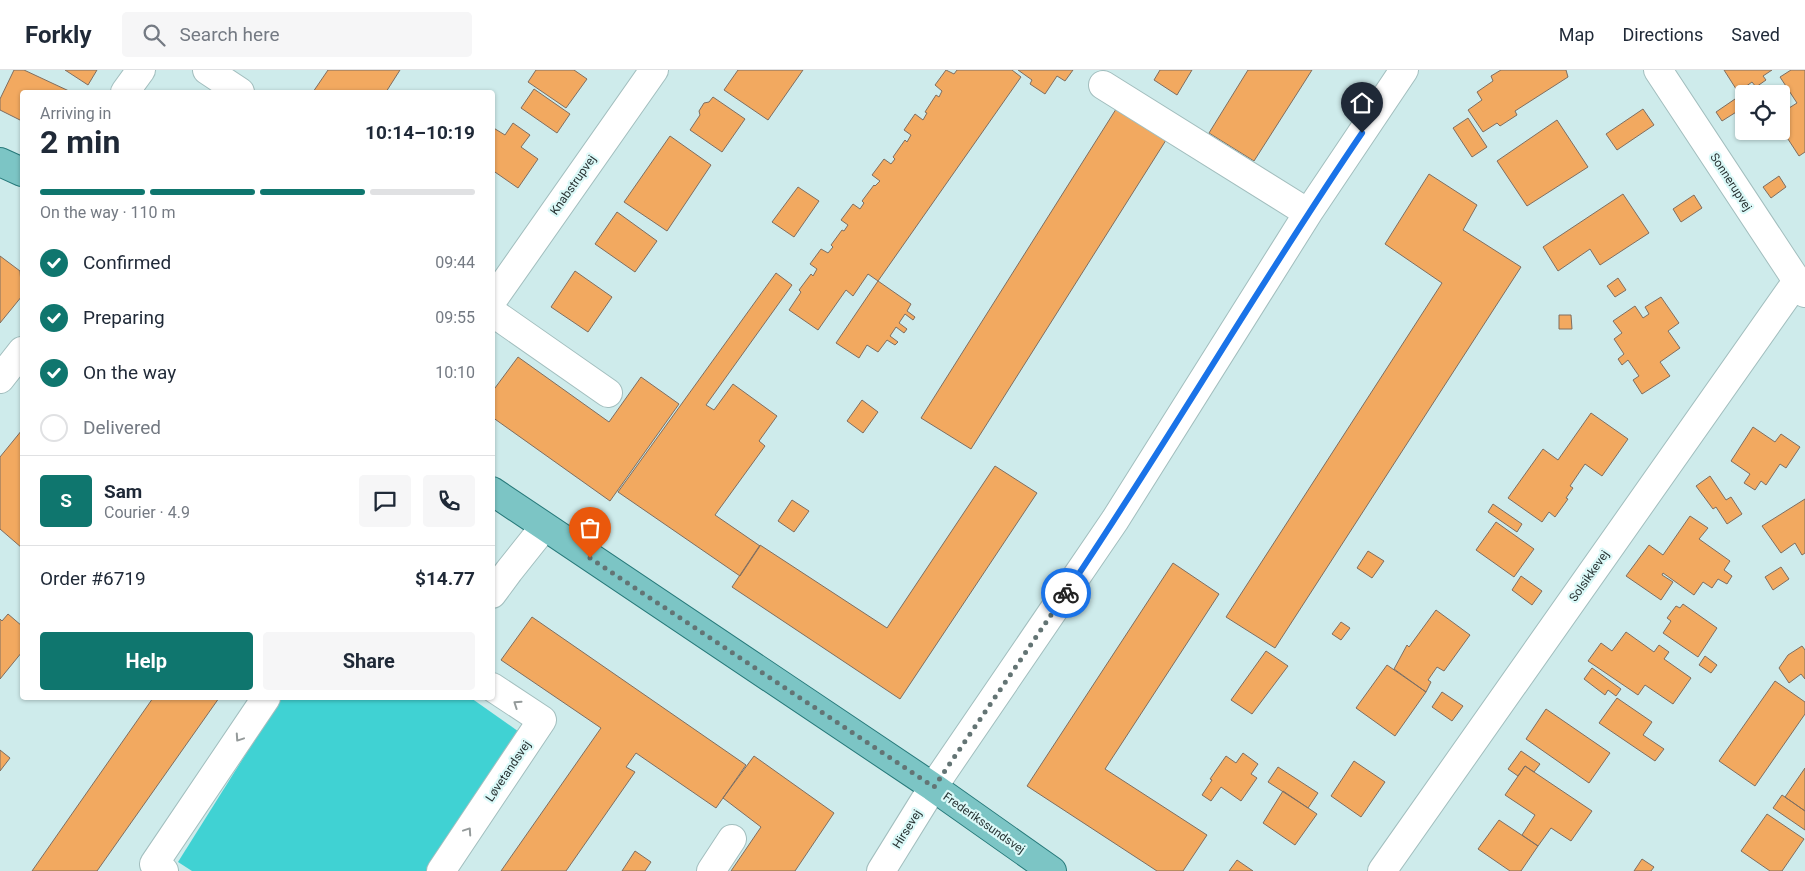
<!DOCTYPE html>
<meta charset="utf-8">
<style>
:root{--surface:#fff;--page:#f6f6f7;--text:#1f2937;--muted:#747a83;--line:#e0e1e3;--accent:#0f766e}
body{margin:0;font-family:Roboto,sans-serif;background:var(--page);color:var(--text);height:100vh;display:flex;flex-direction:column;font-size:19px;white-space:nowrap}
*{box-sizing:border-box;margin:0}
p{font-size:16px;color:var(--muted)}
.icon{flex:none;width:28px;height:28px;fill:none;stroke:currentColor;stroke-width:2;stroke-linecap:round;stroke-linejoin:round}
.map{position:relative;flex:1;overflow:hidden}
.drawer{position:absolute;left:20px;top:20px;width:475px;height:610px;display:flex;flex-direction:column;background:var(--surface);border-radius:5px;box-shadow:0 1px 4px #0004}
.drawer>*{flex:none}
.tools{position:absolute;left:1735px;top:15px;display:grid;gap:10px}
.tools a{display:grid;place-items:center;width:55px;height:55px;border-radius:5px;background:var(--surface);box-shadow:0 1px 4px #0004;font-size:25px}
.pin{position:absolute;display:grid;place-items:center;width:42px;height:42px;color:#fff;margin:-51px -21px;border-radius:50% 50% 50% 0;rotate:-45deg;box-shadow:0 0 5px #0007}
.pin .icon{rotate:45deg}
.courier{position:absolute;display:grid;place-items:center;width:50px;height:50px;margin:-25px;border:4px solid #1a73e8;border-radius:50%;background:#fff;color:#222;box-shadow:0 1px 6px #0007}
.overview em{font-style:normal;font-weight:700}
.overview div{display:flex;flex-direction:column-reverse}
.overview{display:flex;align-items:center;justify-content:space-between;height:85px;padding:0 20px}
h1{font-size:32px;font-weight:700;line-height:38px}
.bar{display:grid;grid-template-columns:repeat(4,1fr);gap:8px 5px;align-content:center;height:60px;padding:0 20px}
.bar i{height:6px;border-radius:4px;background:var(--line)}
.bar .on{background:var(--accent)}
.bar p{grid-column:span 4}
.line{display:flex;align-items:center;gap:12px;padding:0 20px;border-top:1px solid var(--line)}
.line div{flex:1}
.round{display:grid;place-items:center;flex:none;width:52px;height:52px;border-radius:5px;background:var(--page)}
ol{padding:0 20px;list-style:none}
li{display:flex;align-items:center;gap:15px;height:55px}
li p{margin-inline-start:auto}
li .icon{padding:5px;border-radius:50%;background:var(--accent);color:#fff;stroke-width:4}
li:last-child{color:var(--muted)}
li i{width:28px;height:28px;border:2px solid var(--line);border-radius:50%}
.button{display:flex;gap:10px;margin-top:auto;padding:10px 20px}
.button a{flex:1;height:58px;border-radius:5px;background:var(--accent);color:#fff;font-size:20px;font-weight:700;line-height:58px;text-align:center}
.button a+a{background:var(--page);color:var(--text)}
header{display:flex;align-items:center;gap:30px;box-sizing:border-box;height:70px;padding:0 25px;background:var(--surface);border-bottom:1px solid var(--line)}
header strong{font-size:24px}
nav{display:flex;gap:28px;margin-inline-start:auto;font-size:18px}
.search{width:350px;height:45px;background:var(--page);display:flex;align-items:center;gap:12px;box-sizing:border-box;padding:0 18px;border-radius:5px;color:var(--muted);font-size:19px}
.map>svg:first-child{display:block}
.green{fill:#40d2d3}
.building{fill:#f2a960;stroke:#7f6e60}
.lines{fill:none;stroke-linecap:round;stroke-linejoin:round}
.minor-casing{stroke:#a2bebe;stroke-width:30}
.major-casing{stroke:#26797a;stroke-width:30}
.minor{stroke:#fff;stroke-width:28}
.major{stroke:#7cc5c5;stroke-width:28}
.oneway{stroke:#949a9a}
.done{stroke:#637474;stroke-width:5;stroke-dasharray:0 9}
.route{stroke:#1a73e8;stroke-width:6}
.labels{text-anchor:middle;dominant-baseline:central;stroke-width:4.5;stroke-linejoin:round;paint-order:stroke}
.street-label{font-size:12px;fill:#293434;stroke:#dbf9f8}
</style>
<header>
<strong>Forkly</strong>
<div class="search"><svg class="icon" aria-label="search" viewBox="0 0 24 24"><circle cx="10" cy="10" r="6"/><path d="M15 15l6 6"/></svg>Search here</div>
<nav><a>Map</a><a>Directions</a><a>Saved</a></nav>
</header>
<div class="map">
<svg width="1805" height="801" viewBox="0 0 1805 801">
<rect width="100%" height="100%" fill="#ceebeb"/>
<path class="green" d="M281 628H471L522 664 427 801H192L178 792Z"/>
<path class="building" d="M14 0H24L69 21 68 22H22V51L0 40V29Z
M65 0H97L88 15Z
M328 0H400L386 22H313Z
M536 0H574L587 9 566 38 528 12Z
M738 0H803L768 50 724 20Z
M946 0 954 4 957 0H1012L1021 7 878 211 868 204 853 226 846 220 818 260 789 240 801 222 799 220 811 204 813 206 817 199 810 194 821 179 828 183 833 177 831 175 842 160 844 161 848 155 841 150 853 134 860 139 864 133 862 131 874 115 875 116 880 111 872 105 884 89 891 94 895 89 893 87 905 70 907 72 911 65 904 60 915 44 923 50 927 43 925 42 936 25 939 27 942 21 935 15Z
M1018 0H1073L1065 11 1057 6 1045 24 1030 14 1032 10Z
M1160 0H1192L1177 25 1154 10Z
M1248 0H1312L1254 91 1209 63Z
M1501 0H1566L1568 7 1515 41 1517 45 1500 56 1497 53 1483 62 1468 40 1482 30 1477 22 1493 11 1491 6Z
M1724 0H1772L1763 6 1766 10 1756 17 1752 12 1738 22Z
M1791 0H1805V82L1799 86 1786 66 1783 69 1778 61H1781V43L1797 33 1780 7Z
M534 19 570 44 557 63 521 38Z
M713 27 745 49 722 82 690 60 700 45 699 41 704 33 709 32Z
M1735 29 1741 39 1722 51 1716 42Z
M1118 36 1168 67 971 379 921 348Z
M1643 39 1654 55 1617 80 1606 64Z
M1468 48 1487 77 1472 87 1453 58Z
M1557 50 1588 97 1527 136 1497 91Z
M513 53 530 65 521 77 538 89 518 118 492 100V57L505 65Z
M670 66 711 95 667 161 624 132Z
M1429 104 1477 135 1463 160 1521 197 1275 578 1226 547 1442 213 1385 174Z
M1779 106 1786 117 1771 128 1763 117Z
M798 117 819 131 794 167 772 152Z
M1623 124 1649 163 1600 195 1590 179 1558 201 1543 177Z
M1694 125 1702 138 1681 152 1673 139Z
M617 142 657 171 635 202 595 174Z
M0 186 20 201 22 226 0 253Z
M575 201 612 227 588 262 551 237Z
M776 203 792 215 706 335 714 340 733 314 777 346 759 371 765 376 715 445 760 476 740 506 618 422Z
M1618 208 1626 220 1615 227 1607 216Z
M878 211 911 234 907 241 915 247 913 250 905 244 899 253 907 259 904 263 896 257 890 266 898 272 895 275 887 270 878 282 867 275 859 288 836 273Z
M1661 227 1679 253 1668 261 1680 278 1660 292 1670 306 1642 324 1633 310 1639 306 1628 290 1622 295 1618 289 1624 284 1614 269 1622 263 1613 251 1635 236 1643 248 1649 244 1645 237Z
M1559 245H1571L1572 259H1559Z
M518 287 609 352 641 307 679 334 610 431 492 347V322Z
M862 330 878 342 863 363 847 351Z
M1591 343 1628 369 1602 406 1585 394 1570 416 1573 418 1566 428 1568 429 1555 447 1549 442 1542 452 1508 428 1543 379 1558 390Z
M1753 357 1775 372 1781 364 1800 377 1786 398 1780 394 1766 415 1761 411 1755 420 1744 413 1750 404 1731 391Z
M22 360V478L0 459V387Z
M995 396 1037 423 900 629 732 517 760 475 887 558Z
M1710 406 1726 430 1731 427 1742 444 1727 454 1716 437 1713 439 1696 416Z
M1805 429V483L1802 485 1795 473 1781 483 1762 456Z
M792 430 809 441 794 462 778 451Z
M1493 434 1522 454 1517 462 1488 442Z
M1690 446 1708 458 1699 469 1730 491 1724 500 1732 506 1727 514 1718 509 1712 518 1703 512 1694 525 1663 503 1662 505 1673 512 1661 530 1626 506 1649 475 1663 485Z
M1496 452 1534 479 1514 507 1476 480Z
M1368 481 1384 491 1372 508 1357 498Z
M1173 493 1219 524 1105 699 1207 765 1183 801H1157L1027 716Z
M1781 497 1789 509 1773 520 1765 507Z
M1521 506 1542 521 1532 535 1512 520Z
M1683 534 1717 558 1698 587 1663 563 1671 551 1667 548 1676 536 1680 538Z
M1436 540 1470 565 1444 601 1437 597 1428 610 1431 612 1426 622 1394 599 1407 575 1409 577Z
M8 544 22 556V582L0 609V549L2 551Z
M532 547 746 695 716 738 636 683 626 697 635 702 566 801H501L601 658 501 590Z
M1341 552 1350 558 1341 570 1332 564Z
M1626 562 1654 582 1659 575 1669 582 1664 589 1691 608 1673 634 1645 615 1638 625 1588 591 1601 573 1612 581Z
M1802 576 1805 580V609L1801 604 1789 613 1779 598 1788 585Z
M1266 581 1288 596 1252 644 1231 630Z
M1705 586 1717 595 1711 603 1699 595Z
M1387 595 1426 622 1395 666 1356 638Z
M1592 598 1621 619 1616 626 1608 620 1605 625 1584 609Z
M1775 611 1805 632V644L1755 716 1719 691Z
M1442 622 1463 636 1452 651 1432 637Z
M153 628H219L97 801H32Z
M1617 628 1652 652 1643 665 1664 679 1655 691 1599 653Z
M1546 639 1610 683 1589 713 1526 669Z
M0 680 10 688 0 701Z
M1521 681 1540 694 1534 702 1525 696 1518 706 1508 699Z
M1243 683 1258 694 1251 704 1257 708 1241 731 1221 717 1211 731 1202 725 1212 710 1210 709 1226 686 1236 693Z
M754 686 834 743 795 801H731L761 757 723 728Z
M1354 691 1385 712 1361 747 1331 726Z
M1525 696 1592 741 1571 771 1551 758 1538 776 1522 765 1535 745 1505 725Z
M1278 697 1318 723 1308 738 1268 712Z
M1805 698V741L1785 727Z
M1283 721 1317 744 1295 775 1263 753Z
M1782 725 1805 741V760L1773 738Z
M1767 744 1804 769 1782 801H1770L1741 781Z
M1499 750 1538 776 1521 801H1510L1478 779Z
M635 781 651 792 645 801H622Z
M1642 789 1654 797 1651 801H1634Z
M1237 790 1253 801H1229Z"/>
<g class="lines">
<g class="minor-casing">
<path id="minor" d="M207 0 240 22
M1658 0 1805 223
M1103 15 1308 143
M125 22 141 0
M492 231 654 0
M492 242 608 323
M0 309 22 281
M492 524 509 501 544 457
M164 801 154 794 266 628
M441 801 542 650 492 617
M711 801 732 769
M881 801 933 717 1115 450 1308 143 1404 0
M1382 801 1797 211"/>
</g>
<g class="major-casing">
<path id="major" d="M0 92 22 102
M492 421 933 717 1052 801"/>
</g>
<use href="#minor" class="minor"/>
<use href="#major" class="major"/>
</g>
<defs><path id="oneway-chevron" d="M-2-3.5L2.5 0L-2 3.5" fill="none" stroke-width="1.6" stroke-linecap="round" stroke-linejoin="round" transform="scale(1.25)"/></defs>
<g class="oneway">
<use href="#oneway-chevron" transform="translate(517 634) rotate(-146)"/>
<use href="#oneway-chevron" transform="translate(239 668) rotate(124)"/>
<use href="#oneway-chevron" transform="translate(468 761) rotate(-56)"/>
</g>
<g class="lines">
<path class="done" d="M590 488 934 717 1066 523"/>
<path class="route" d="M1066 523C1168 372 1259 214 1362 63"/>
</g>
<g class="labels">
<g class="street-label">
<text transform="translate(1731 112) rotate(57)">Sonnerupvej</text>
<text transform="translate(573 115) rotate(-55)">Knabstrupvej</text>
<text transform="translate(1589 506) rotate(-55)">Solsikkevej</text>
<text transform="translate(508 701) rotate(-56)">Løvetandsvej</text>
<text transform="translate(984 753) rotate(35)">Frederikssundsvej</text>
<text transform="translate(907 759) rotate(-58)">Hirsevej</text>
</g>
</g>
</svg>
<div class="tools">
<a><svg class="icon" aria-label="locate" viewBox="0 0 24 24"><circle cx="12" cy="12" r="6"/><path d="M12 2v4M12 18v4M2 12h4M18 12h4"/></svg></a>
</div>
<div class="pin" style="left:590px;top:488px;background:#ea580c"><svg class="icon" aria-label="bag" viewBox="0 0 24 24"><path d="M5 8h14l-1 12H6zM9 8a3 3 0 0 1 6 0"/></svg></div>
<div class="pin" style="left:1362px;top:63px;background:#1f2937"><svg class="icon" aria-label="home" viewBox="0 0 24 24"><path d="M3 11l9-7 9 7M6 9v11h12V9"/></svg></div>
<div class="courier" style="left:1066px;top:523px"><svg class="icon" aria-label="bike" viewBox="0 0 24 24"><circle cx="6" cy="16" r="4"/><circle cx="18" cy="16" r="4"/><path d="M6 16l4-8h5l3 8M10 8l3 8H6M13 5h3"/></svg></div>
<section class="drawer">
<div class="overview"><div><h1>2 min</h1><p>Arriving in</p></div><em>10:14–10:19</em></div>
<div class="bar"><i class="on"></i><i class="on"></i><i class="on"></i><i></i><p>On the way · 110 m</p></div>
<ol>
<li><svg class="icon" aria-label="check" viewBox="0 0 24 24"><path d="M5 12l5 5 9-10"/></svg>Confirmed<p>09:44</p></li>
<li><svg class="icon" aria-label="check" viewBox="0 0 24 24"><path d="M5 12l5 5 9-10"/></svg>Preparing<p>09:55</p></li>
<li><svg class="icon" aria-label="check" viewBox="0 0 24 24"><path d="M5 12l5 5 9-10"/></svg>On the way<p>10:10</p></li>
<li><i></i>Delivered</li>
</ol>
<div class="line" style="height:90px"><b class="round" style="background:var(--accent);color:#fff">S</b><div><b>Sam</b><p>Courier · 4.9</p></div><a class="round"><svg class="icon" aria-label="chat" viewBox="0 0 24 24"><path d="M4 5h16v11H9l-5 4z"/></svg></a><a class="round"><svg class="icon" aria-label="phone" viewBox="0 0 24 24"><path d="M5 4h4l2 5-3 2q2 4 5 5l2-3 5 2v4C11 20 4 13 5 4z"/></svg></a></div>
<div class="line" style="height:65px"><div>Order #6719</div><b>$14.77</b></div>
<div class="button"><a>Help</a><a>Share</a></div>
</section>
</div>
